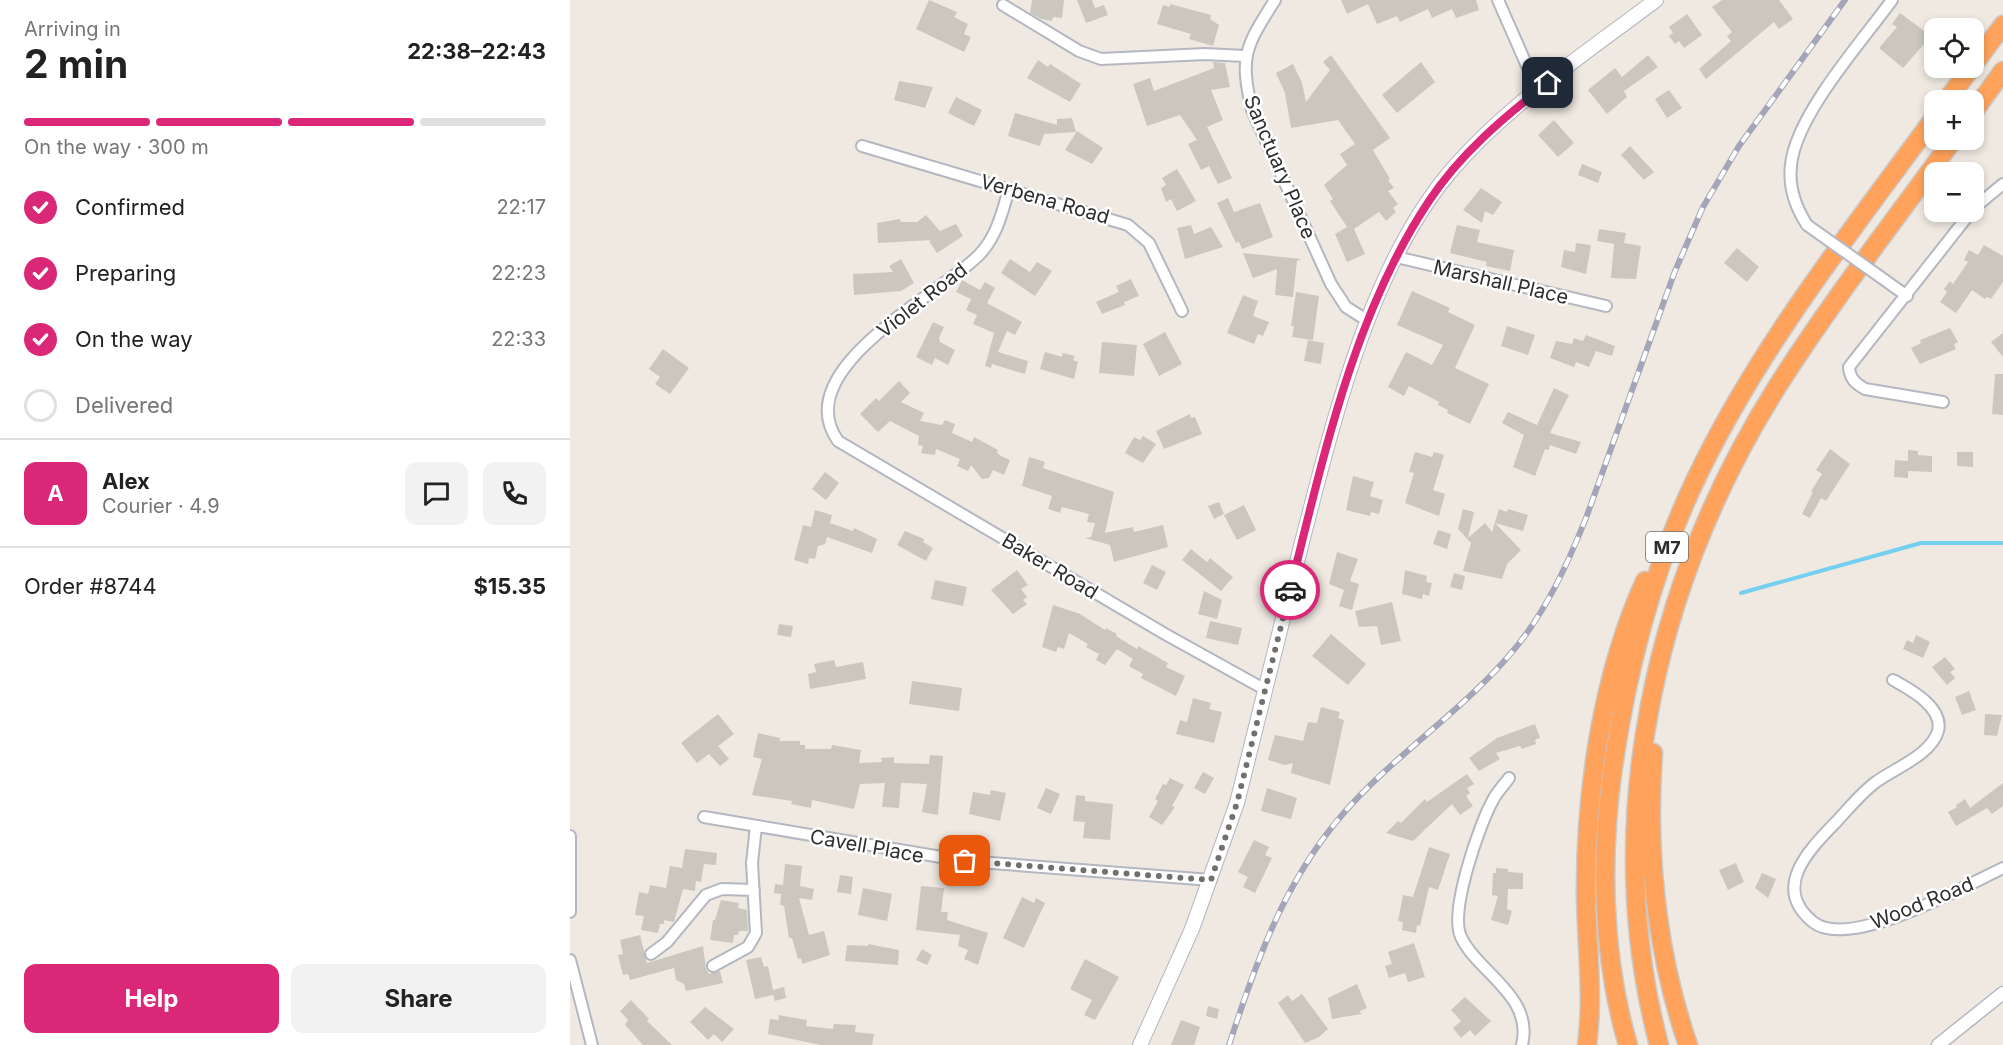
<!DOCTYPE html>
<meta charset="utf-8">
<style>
:root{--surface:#fff;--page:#f2f2f2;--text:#222;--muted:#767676;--line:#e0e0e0;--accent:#db2777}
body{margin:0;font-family:Inter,sans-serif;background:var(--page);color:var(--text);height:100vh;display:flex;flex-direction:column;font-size:22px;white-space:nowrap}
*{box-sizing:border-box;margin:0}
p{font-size:20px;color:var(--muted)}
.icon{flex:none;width:33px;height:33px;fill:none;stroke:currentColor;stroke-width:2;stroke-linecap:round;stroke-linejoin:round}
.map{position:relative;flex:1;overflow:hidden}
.side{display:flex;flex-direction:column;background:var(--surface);width:570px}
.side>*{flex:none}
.buttons{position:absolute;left:1354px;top:18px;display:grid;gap:12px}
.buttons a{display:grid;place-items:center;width:60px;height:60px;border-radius:12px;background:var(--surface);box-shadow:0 3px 9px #0003;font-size:30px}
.pin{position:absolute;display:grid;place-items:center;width:51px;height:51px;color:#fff;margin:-26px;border-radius:12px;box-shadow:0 3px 9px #0006}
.courier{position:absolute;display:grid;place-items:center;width:60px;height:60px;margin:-30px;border:4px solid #db2777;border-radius:50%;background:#fff;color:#222;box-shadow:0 2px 8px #0007}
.overview em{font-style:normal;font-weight:700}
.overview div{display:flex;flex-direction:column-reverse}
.overview{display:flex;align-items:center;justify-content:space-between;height:102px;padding:0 24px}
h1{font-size:39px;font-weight:700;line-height:45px}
.bar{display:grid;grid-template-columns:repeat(4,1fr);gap:9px 6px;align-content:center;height:72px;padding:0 24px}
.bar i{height:8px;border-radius:4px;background:var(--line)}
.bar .on{background:var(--accent)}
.bar p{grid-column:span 4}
.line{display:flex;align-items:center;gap:15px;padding:0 24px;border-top:2px solid var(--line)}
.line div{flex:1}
.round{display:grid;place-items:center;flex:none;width:63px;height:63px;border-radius:12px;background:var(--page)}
ol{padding:0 24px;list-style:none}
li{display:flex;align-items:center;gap:18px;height:66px}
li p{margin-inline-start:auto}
li .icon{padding:6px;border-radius:50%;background:var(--accent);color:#fff;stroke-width:4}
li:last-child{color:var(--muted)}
li i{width:33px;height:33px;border:3px solid var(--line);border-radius:50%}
.cta{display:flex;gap:12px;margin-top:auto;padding:12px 24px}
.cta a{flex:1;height:69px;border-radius:12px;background:var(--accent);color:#fff;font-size:24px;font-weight:700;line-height:69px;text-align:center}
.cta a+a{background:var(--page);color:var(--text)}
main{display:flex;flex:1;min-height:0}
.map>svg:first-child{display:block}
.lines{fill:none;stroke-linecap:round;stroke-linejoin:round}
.stream{stroke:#75cff0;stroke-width:4}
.building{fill:#cbc7bf}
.minor-casing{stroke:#b4b7c1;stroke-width:14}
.tertiary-casing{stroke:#b4b7c1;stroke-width:15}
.secondary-casing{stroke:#b4b7c1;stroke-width:16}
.motorway-casing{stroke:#c9c9c9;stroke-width:21}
.minor{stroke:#fff;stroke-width:10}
.tertiary{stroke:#fff;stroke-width:12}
.secondary{stroke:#fff;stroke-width:14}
.motorway{stroke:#ffa35c;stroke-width:18}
.rail-casing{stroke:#a3a6b8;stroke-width:6}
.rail{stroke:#fff;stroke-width:4;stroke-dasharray:11;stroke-linecap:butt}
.minor-bridge-casing{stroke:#b4b7c1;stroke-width:14;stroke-linecap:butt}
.minor-bridge{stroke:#fff;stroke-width:10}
.done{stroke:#726f6d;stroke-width:6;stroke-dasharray:0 10.8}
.route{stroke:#db2777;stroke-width:8}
.labels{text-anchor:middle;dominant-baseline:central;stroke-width:5;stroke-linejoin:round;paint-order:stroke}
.shield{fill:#fff;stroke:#6d6d6d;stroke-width:1.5}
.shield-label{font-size:18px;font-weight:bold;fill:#2e2e2e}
.street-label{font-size:20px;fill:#2e2e2e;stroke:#fff}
</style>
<main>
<section class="side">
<div class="overview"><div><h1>2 min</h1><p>Arriving in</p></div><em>22:38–22:43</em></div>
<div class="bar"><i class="on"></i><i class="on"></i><i class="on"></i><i></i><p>On the way · 300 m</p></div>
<ol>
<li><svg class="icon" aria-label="check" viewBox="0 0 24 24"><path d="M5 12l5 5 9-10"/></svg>Confirmed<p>22:17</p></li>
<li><svg class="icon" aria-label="check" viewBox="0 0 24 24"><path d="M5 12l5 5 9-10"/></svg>Preparing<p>22:23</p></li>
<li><svg class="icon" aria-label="check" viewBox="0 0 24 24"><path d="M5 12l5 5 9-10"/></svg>On the way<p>22:33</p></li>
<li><i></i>Delivered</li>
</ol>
<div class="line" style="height:108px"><b class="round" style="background:var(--accent);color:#fff">A</b><div><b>Alex</b><p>Courier · 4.9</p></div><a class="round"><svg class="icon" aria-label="chat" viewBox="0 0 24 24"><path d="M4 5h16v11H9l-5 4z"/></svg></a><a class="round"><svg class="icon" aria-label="phone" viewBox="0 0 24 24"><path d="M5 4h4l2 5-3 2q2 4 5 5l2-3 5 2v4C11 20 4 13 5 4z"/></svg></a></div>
<div class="line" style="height:78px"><div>Order #8744</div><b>$15.35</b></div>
<div class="cta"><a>Help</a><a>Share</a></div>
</section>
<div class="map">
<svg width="1433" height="1045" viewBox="0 0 1433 1045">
<rect width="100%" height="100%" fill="#efe9e1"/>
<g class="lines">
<path class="stream" d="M1171 593 1351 543H1433"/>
</g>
<path class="building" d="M359 0 387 12 384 17 398 24 394 34 401 37 394 52 346 29Z
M462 0H494L492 18 483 17 482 21 471 19 460 13Z
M507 0H522L525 8 534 5 538 15 516 23Z
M771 0H906L909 10 886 18 882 9 862 18 858 9 830 22 827 16 807 24 798 4 777 14Z
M1152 0H1209L1223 19 1209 29 1204 22 1136 79 1129 69 1161 41 1157 36 1162 32 1142 7Z
M600 4 641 15 640 19 649 25 643 46 619 39 621 34 587 24 593 5 600 7Z
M1330 13 1361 36 1333 68 1309 48 1327 27 1322 24Z
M1117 14 1132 35 1114 48 1109 41 1105 44 1099 36 1103 33 1099 27Z
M761 55 820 138 803 150 820 179 818 180 824 188 818 191 828 204 823 208 826 212 816 221 809 212 784 229 795 254 777 262 765 234 777 227 760 201 763 199 754 185 777 165 770 154 785 144 768 120 721 128 715 93 706 73 723 64 732 83 736 102 760 70 753 62Z
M1078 55 1088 67 1054 91 1057 97 1037 114 1018 90 1045 68 1052 77Z
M468 60 478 67 480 64 511 84 500 102 457 78Z
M643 62 655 63 660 87 641 90 653 120 637 127 662 178 648 184 639 166 631 170 618 144 627 140 610 115 577 126 563 84 580 78 584 91 644 68Z
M851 62 865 82 827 113 812 95Z
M329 81 363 87 355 108 324 100Z
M1099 90 1112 108 1097 118 1085 99Z
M386 97 412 110 404 126 378 113Z
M445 113 487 125V119L502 118 506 132 474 134 470 146 438 136Z
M984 120 1004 143 988 157 968 135Z
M507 131 533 148 522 164 495 150Z
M1060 146 1084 172 1074 180 1051 155Z
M1012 164 1032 172 1028 183 1008 175Z
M607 169 626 201 607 211 601 199 596 202 591 188 596 185 592 178Z
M911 188 932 202 923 215 915 211 912 223 893 210Z
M658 198 664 212 690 203 703 237 672 249 669 242 666 243 647 203Z
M356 215 370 231 386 224 393 236 367 253 359 241 362 240 308 243 307 223 330 219 331 222H347Z
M621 225 624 234 641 227 653 247 615 259 607 228Z
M887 225 910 230 907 242 944 250 940 271 916 266 917 262 880 253Z
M1029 229 1056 233 1054 243 1071 246 1066 279 1041 278 1044 244 1027 241Z
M1006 243 1021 245 1016 274 991 267 994 250 1005 252Z
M1414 245 1433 256V282L1421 299 1417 297 1415 299 1402 290 1386 313 1370 302 1377 292 1374 289 1380 281 1383 284 1398 262 1394 260 1399 250 1408 255Z
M1167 248 1189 267 1177 282 1154 263Z
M673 253 731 259 727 261 723 297 705 295 707 269 683 278Z
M331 259 344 283 331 291 284 295 283 274 323 272 319 266Z
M440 259 460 272 467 262 482 271 465 296 431 273Z
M561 279 569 296 554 302 555 305 532 314 526 302 549 292 546 286Z
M392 280 410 290 415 282 425 288 417 303 452 322 445 335 437 331 428 352 458 361 455 374 422 364 421 368 415 366 424 333 403 324 407 315 396 310 401 299 386 292Z
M842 291 880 308 878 312 905 325 885 368 919 384 900 424 877 413 878 410 868 405 869 402 839 386 834 396 818 387 836 352 862 365 873 345 827 325Z
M726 292 749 296 743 340 722 337 724 326H721Z
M673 295 688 301 683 316 699 322 693 336 688 334 684 344 657 333Z
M363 322 374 327 369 338 370 342 385 350 378 365 365 358 362 365 346 357Z
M937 326 965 335 958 355 931 346Z
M1380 328 1388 342 1384 344 1386 349 1350 364 1341 348 1351 343 1350 340Z
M595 332 612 364 589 376 573 344Z
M1433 333V357L1421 342Z
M1016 335 1045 346 1042 356 1026 351 1019 367 1006 362 1004 367 980 358 986 341 1002 344 1004 338 1013 341Z
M738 340 754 343 751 364 734 361Z
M532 342 567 345 564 376 529 373Z
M93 349 119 368 100 394 85 384 90 377 79 369Z
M475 352 492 357 493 353 505 356 503 360 508 362 504 379 470 369Z
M1425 374H1433V415L1422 414Z
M329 381 340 393 331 402 354 413 350 421 372 425 375 420 385 424 382 433 402 442 404 437 428 450 427 453 431 456 440 460 434 475 423 470 419 478 412 479 401 465 398 471 387 466 390 459 366 449 365 455 351 453 353 446 348 445 349 436 320 421 308 432 290 414 306 398 309 401Z
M984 388 999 395 980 433 1011 442 1006 454 980 445 979 450 975 449 965 476 943 467 954 435 932 423 938 412 967 425Z
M620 414 621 418 625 417 632 434 594 449 586 431Z
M573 436 586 444 573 463 555 453 564 437 570 440Z
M1260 449 1280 464 1256 501 1251 498 1240 518 1232 514 1243 492 1241 491 1252 474 1246 470Z
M1338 450 1348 451V455L1362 456V472L1338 471V478L1324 477 1325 460 1338 461Z
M845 452 862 457 864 452 874 455 863 490 875 494 869 516 835 503 844 473 839 472Z
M1387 452H1403V467L1387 466Z
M459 457 475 462 473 468 544 492 535 533 563 527 564 532 593 525 598 547 544 562 540 545 515 538 521 537 525 523 517 522 519 514 492 507 490 513 478 509 482 496 452 486Z
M255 472 269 483 256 500 242 489Z
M783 476 804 482 800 496 813 500 809 514 801 512 800 516 776 510Z
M649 502 654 514 644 519 638 506Z
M674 505 686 530 667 540 654 515Z
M893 509 904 512 898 538 915 523 922 532 929 509 937 512 938 509 958 515 953 531 925 523 951 550 937 564 932 579 893 571 901 543 888 529Z
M245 510 262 515 260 523 283 531 284 528 307 539 302 553 257 537 255 544 248 546 245 559 239 558 238 564 224 560 233 525 241 527Z
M868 530 881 534 877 549 863 544Z
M335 531 354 539 353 542 363 548 356 561 327 545Z
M621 549 637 562 640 558 663 577 651 591 612 560Z
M767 552 788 559 780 581 789 584 782 610 769 606 774 590 759 584Z
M582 565 596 572 587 590 573 583Z
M447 570 458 585 451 589 457 597 453 600 457 604 443 614 421 590Z
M835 570 857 576 856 582 862 583 859 596 853 594 852 599 832 594Z
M884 573 895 576 892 590 880 587Z
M365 580 397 587 393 606 361 599Z
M634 591 652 600 647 619 628 614Z
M822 602 831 641 811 645 807 626 789 627 785 611Z
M483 605 510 614 535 630 536 628 547 634 546 636 567 649 568 646 598 663 596 667 615 676 606 696 571 678 573 674 559 666 563 659 547 649 535 665 526 660 529 654 516 647 518 644 499 633 494 649 488 647 486 652 472 647Z
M640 621 672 628 668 645 636 638Z
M209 624 223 626 221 637 207 635Z
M761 634 796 664 778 685 742 656Z
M1346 635 1360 642 1353 658 1333 649 1337 640 1343 643Z
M1375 657 1385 669 1380 672 1385 678 1377 685 1362 667Z
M264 660 266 667 293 662 296 679 240 689 238 674 246 672 244 664Z
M342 681 392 688 389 711 339 704Z
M1399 691 1406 710 1392 715 1385 697Z
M623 698 641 703 639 709 652 712 644 743 606 734 610 720 617 722Z
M751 707 770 712 768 718 774 720 760 785 721 773 723 763 715 765 698 760 705 735 733 741 738 722 747 723Z
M148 714 164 734 148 746 159 759 150 766 139 754 127 763 111 743Z
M1415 714 1432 715 1427 736 1414 735Z
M965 724 970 738 965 740 966 744 952 749 950 746 926 753 930 759 909 771 899 758 927 738Z
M188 733 210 738V741H230V745H235V749H261L262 745 291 750 289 763 312 762 311 758 324 757V763L359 764 360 755 373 756 368 815 352 812 357 784 331 783 329 808 312 807 315 783 290 784 284 809 242 800 241 808 221 804 222 801 182 795 192 759 183 757Z
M633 772 644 778 635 794 624 788Z
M897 774 904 784 897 788 900 793 896 796 903 806 890 815 882 804 843 841 816 833 828 821 831 823 855 799 857 802Z
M600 778 614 785 602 806 605 807 592 825 579 817 588 801 585 799 593 784 596 785Z
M1433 783V806L1422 814 1417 808 1386 826 1378 812 1387 807 1386 805 1395 799 1400 808Z
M476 788 490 794 481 814 467 808Z
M697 788 727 798 721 819 691 811Z
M421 790 436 793 430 821 399 814 403 792 420 795Z
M506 795 515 796V801L543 804 540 840 513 838 515 822 503 821Z
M684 840 699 847 695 855 702 858 685 893 673 887 678 877 668 872Z
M859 847 880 854 868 890 859 887 850 926 847 925 846 933 832 930 833 922 828 921 833 895 843 897Z
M115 849 147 853 146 865 134 864 131 882 126 881 125 891 113 889 104 922 94 920V924H90L88 933 71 930 74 916 65 915 69 892 78 894 80 885 96 888 100 866 112 868Z
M1166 863 1174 882 1158 890 1149 870Z
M215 864 232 866 230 886 244 889 242 900 229 898 239 935 254 931 260 955 232 964 231 958 228 959 222 938H219L214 906 210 905 211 894 204 893 205 884 213 885Z
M926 868 938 869V872L953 873V889H938L937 909 942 911 938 925 921 920 928 896 922 895 923 873H926Z
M1192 873 1206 879 1198 898 1185 888Z
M270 875 283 877 281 894 267 892Z
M351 886 374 888 371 912H378L377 920 418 933 408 965 394 959 398 950 388 946 390 935 346 930Z
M293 888 322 894 317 921 288 915Z
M452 897 464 903 466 898 475 903 454 948 433 938Z
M151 900 169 903 168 908 177 910 178 931H169L168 935H164L163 943 140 940 143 920H145Z
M70 935 77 963 133 946 136 969 139 974 150 971 153 983 116 991 114 984 106 980 104 968 60 980 58 974 53 975 48 955 53 954 50 940Z
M844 943 855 977 838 982 835 973 819 978 815 966 822 964 818 952Z
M298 944 329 950 328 965 275 961 277 945 298 946Z
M352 949 362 955 357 965 346 960Z
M191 957 194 967 198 966 203 990 214 987 216 998 205 1001 203 995 185 999 176 960Z
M515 959 549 977 525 1020 514 1015 522 1000 500 989Z
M787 984 797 1008 790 1011 791 1014 762 1019 758 998Z
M732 994 758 1029 749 1037 735 1043 708 1003 718 995 722 1001Z
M895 997 921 1021 905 1036 900 1030 891 1038 883 1028 891 1021 881 1010Z
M61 1000 79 1019 77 1021 102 1045H73L55 1025 58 1020 50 1011Z
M638 1006 649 1009 647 1019 636 1016Z
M135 1007 164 1029 152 1042 144 1034 138 1040 120 1022Z
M208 1015 237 1020 236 1026 263 1029 264 1024 286 1025 285 1032 304 1034 302 1045H251L198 1034 200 1019 209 1020Z
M611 1020 630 1027 624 1045H601Z"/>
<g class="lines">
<g class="minor-casing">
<path id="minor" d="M705 0C676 46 669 55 682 110L761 284 776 307 798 321
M928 0 968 91
M433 5 509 51 531 59 635 54 675 56
M292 146 558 225 579 243 612 311
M439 189C432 213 427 236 409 255 370 295 217 369 268 441L595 634 694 689
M1404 208 1433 184
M1237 225C1222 202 1216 177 1224 150 1238 102 1292 41 1322 0
M826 257 1036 306
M1309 276 1337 296
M1373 402 1295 389C1285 383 1280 379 1279 367L1401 212
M1323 680C1339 689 1374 707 1368 731 1361 755 1325 768 1306 782 1291 793 1280 807 1267 821 1241 848 1200 887 1243 922 1279 951 1395 886 1433 868
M939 778C934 785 927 792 923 800 909 825 879 912 891 937 908 973 964 996 952 1045
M134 817 395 861 641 880
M0 836V912
M81 954 97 942 136 895 152 889 184 890
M0 960 22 1045
M143 966 178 947 186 933 182 863 186 826"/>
</g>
<g class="tertiary-casing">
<path id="tertiary" d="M1368 1045 1433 993"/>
</g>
<g class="secondary-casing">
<path id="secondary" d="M570 1045 622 929 667 803C688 716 710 629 732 542 763 423 799 268 880 172 937 105 1016 53 1086 0"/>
</g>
<g class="motorway-casing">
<path id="motorway" d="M1404 64 1433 25
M1377 100 1401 68
M1404 111 1433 71
M1083 753C1076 852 1086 951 1118 1045
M1017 1045C1024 994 1016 940 1016 889 1016 787 1033 674 1075 581
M1058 1045C1032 957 1030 857 1043 767 1057 670 1082 572 1124 483 1186 351 1279 234 1365 117
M1089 1045C1030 821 1085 581 1207 387 1261 302 1324 221 1383 140"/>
</g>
<use href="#minor" class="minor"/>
<use href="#tertiary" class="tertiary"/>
<use href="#secondary" class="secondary"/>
<use href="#motorway" class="motorway"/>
<g class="rail-casing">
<path id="rail" d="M659 1045C686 962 714 882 772 815 821 758 886 716 936 659 973 618 996 568 1016 518L1105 271 1133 207 1169 146 1275 0"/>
</g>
<use href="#rail" class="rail"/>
<g class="minor-bridge-casing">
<path id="minor-bridge" d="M1237 225 1309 276"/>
</g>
<use href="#minor-bridge" class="minor-bridge"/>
</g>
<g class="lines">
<path class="done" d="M395 861 641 880 667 803 720 590"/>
<path class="route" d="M720 590C753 459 783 315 859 201 890 154 934 117 978 83"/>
</g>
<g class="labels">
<rect class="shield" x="1076" y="532" width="42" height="30" rx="4.5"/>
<g class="shield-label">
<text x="1097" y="547">M7</text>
</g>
<g class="street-label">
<text transform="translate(710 167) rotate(67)">Sanctuary Place</text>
<text transform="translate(475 199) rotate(16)">Verbena Road</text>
<text transform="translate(931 282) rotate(13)">Marshall Place</text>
<text transform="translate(352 300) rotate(-38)">Violet Road</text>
<text transform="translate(480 566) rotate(31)">Baker Road</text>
<text transform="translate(297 846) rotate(10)">Cavell Place</text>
<text transform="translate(1352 903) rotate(-22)">Wood Road</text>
</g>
</g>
</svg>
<div class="buttons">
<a><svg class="icon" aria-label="locate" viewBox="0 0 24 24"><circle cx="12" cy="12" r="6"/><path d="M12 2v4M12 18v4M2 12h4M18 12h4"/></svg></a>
<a>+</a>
<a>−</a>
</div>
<div class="pin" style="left:395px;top:861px;background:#ea580c"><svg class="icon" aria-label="bag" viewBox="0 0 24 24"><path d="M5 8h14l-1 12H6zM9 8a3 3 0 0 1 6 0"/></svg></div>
<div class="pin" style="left:978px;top:83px;background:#1f2937"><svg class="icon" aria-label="home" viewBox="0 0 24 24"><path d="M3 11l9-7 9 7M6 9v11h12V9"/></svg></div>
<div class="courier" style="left:720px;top:590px"><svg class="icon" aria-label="car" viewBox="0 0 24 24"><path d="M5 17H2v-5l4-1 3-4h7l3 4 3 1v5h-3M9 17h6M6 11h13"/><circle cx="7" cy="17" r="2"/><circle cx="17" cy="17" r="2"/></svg></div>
</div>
</main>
